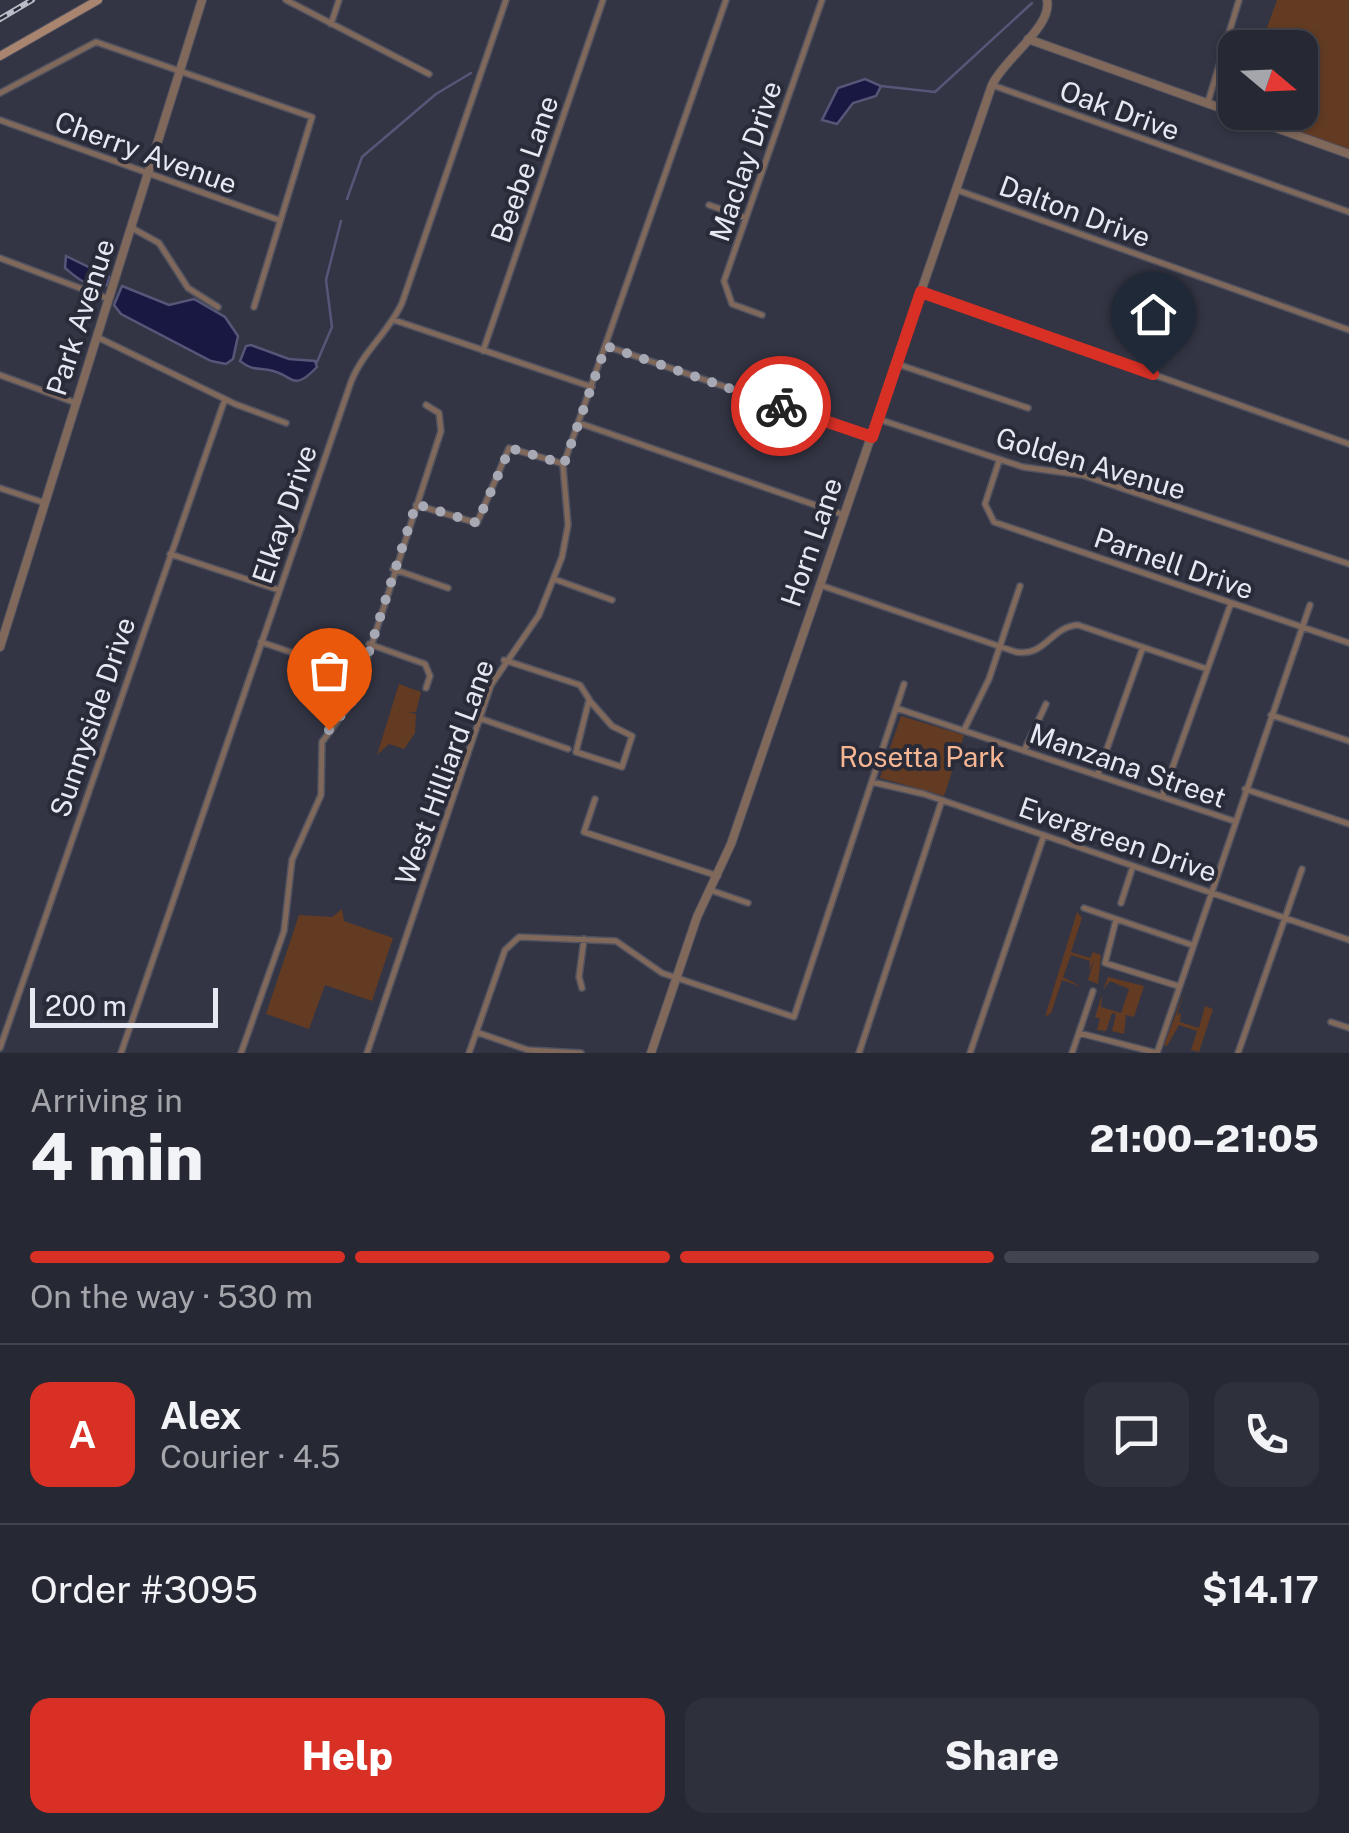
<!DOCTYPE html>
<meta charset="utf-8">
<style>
:root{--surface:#262833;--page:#2e303b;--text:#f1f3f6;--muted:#a4a6ac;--line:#42444e;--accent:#d93025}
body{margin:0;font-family:"Public Sans",sans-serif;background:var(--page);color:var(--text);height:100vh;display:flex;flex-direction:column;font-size:38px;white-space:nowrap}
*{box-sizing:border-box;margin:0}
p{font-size:32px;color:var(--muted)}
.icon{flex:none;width:55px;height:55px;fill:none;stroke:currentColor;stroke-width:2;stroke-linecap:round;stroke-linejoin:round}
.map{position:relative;height:1053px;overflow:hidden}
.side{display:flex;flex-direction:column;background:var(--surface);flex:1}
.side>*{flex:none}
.needle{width:65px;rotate:109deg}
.controls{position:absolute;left:1218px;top:30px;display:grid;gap:20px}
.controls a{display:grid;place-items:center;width:100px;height:100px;border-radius:20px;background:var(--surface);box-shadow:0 2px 8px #0004,0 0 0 2px var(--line);font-size:50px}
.scale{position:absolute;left:30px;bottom:25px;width:188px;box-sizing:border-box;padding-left:10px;border:5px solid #e6e8f2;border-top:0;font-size:28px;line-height:35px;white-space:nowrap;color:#e6e8f2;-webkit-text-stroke:8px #292b39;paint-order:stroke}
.pin{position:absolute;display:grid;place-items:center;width:85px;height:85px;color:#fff;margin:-102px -42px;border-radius:50% 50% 50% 0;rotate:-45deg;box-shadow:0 0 10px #0007}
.pin .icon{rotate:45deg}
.courier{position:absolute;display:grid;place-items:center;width:100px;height:100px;margin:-50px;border:8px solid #d93025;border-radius:50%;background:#fff;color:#222;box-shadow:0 2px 12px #0007}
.summary em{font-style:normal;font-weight:800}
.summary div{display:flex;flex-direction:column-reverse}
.summary{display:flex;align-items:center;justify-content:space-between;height:170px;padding:0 30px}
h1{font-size:65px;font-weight:800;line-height:75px}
.bar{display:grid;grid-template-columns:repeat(4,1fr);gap:15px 10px;align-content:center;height:120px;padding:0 30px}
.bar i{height:12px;border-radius:8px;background:var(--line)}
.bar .selected{background:var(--accent)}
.bar p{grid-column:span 4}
.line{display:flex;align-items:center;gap:25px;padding:0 30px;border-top:2px solid var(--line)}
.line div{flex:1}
.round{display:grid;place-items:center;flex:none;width:105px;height:105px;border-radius:20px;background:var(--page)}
.cta{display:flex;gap:20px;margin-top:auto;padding:20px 30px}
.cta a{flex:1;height:115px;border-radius:20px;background:var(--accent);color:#fff;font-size:40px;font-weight:800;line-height:115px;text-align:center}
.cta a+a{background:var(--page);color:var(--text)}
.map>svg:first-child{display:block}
.green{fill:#633b23}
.water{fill:#181843;stroke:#565678;stroke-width:2.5}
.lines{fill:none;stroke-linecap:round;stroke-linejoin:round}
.stream{stroke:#565678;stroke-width:2.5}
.minor-casing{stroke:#505260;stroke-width:8}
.tertiary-casing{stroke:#505260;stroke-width:10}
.secondary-casing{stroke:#505260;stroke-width:10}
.minor{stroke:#80685b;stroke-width:5}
.tertiary{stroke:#80685b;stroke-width:8}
.secondary{stroke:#a9846f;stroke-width:8}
.rail-casing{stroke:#babcc7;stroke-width:6}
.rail{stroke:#292b39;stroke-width:2.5;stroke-dasharray:8;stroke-linecap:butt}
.done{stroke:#a7a9b5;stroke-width:10;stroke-dasharray:0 18}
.route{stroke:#d93025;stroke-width:12}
.labels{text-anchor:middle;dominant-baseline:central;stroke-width:8;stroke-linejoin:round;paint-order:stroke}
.street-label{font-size:28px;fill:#e6e8f2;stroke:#292b39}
.park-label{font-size:28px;fill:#f6b693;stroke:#292b39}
</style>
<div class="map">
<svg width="1349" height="1053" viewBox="0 0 1349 1053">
<rect width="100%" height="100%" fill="#333544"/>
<path class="green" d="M1277 0H1349V150L1244 113 1300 112V48L1260 47Z
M399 684 421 692 416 712H409L416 714 415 733 404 749 389 744 377 755Z
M901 716 964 735 944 796 880 778Z
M342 909 344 921 393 938 372 1001 325 985 309 1029 266 1014 299 915 332 917Z
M1077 912 1082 918 1071 952 1090 958 1093 952 1101 955 1098 984 1088 980 1094 960 1089 971 1090 961 1071 955 1063 977 1082 987 1062 980 1051 1013 1045 1017Z
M1108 977 1144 986 1134 1017 1126 1015 1124 1034 1112 1031 1116 1014 1112 1013 1106 1031 1097 1030 1100 1019 1095 1017 1102 995 1101 1007 1121 1013 1129 989 1110 981 1103 990Z
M1184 992 1177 1015 1181 1013 1180 1022 1199 1028 1205 1006 1213 1009 1199 1052 1191 1050 1197 1031 1179 1025 1167 1046 1164 1045Z"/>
<path class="water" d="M865 79 881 86 876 96 853 103 837 124 822 120 838 88Z
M66 256 109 277 107 285C91 291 76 277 65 268Z
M122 286 169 305 194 299 225 317 238 336 233 359 226 364 211 361 121 314 114 305Z
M251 345 289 359 315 361 317 367C291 394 294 374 269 370 255 368 252 370 240 361L246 346Z"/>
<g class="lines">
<path class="stream" d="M881 86 935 92 1032 3
M347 199 362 157 436 94 471 73
M317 362 332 327 326 280 341 221"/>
<g class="minor-casing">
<path id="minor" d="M286 0 429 74
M331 24 339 0
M992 85 1349 212
M0 93 96 42 312 117 254 307
M1208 102 1239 0
M0 120 279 220
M957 190 1349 330
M709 205 746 218
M132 228 159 243 188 288 218 307
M0 258 109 299
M921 292 1349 444
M762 315 732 304 724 281 822 0
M394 320 592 387
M97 337 235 404 286 423
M606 346 872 437
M483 351 603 0
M897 364 1028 408
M0 375 76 403
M878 419 1023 467 1082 475 1349 564
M579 423 844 515
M999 461 985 504 994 522 1349 643
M0 488 45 503
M416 505 477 523 509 448 564 464
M170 554 279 590
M393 569 448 588
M554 579 612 600
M820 585 1016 652C1046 657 1050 627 1078 625L1207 669
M261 642 358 675
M369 644 425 664 430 676 426 688
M504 660 580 685 589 699
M589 700 612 726 632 736 622 767 576 752Z
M896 708 1234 821
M1271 715 1349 741
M479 718 568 749
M964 730 989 679 1020 586
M1024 751 1046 704
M1098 774 1143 647
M872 782 924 794 1349 940
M1245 789 1349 824
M1162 797 1231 603
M595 799 584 832 718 876
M710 890 748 903
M1121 903 1133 866
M1084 908 1192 945
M1116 920 1105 963 1178 986
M582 988 579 977 584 939
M1331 1022 1349 1028
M476 1032 528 1050 581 1053
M1079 1033 1157 1053
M0 1048 225 399
M121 1053 351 382C363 351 389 332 402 303L506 0
M241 1053 284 931 292 860 321 795 322 742 354 699 441 431 439 413 426 405
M367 1053 491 685 539 615 562 557 568 525 563 466 726 0
M469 1053 505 950 519 937 616 941 662 973 794 1017 904 684
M859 1053 942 800
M970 1053 1044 835
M1072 1053 1093 991
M1157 1053 1310 605
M1238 1053 1302 869"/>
</g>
<g class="tertiary-casing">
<path id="tertiary" d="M1028 39 1349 154
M0 647 202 0
M651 1053 697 917 731 844 992 85C1004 59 1053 26 1047 0"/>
</g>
<g class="secondary-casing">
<path id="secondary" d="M0 56 98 0"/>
</g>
<use href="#minor" class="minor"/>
<use href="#tertiary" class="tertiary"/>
<use href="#secondary" class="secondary"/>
<g class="rail-casing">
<path id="rail" d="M0 19 32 0"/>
</g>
<use href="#rail" class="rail"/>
</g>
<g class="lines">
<path class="done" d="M329 730 354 699 416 504 477 523 510 448 564 464 606 346 781 406"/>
<path class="route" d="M781 406 872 437 921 292 1153 374"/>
</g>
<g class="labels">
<g class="street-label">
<text transform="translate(1120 110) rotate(20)">Oak Drive</text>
<text transform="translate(146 152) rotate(20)">Cherry Avenue</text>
<text transform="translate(745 161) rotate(-71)">Maclay Drive</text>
<text transform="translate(524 169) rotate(-71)">Beebe Lane</text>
<text transform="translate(1075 211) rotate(20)">Dalton Drive</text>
<text transform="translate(80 317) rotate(-72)">Park Avenue</text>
<text transform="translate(1091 463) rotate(16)">Golden Avenue</text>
<text transform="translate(284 514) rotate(-71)">Elkay Drive</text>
<text transform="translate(811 542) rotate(-71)">Horn Lane</text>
<text transform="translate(1174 563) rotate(19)">Parnell Drive</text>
<text transform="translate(92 717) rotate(-71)">Sunnyside Drive</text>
<text transform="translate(1128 765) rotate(19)">Manzana Street</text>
<text transform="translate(444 772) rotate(-70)">West Hilliard Lane</text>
<text transform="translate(1118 839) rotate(19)">Evergreen Drive</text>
</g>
<g class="park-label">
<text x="922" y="756">Rosetta Park</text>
</g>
</g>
</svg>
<div class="controls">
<a><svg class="needle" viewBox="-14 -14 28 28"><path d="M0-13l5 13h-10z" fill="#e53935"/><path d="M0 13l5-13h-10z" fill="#a4a6ac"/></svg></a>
</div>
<div class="scale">200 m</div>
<div class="pin" style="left:329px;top:730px;background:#ea580c"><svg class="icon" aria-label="bag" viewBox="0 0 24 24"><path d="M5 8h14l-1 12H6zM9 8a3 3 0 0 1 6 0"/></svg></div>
<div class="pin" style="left:1153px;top:374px;background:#1f2937"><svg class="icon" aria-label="home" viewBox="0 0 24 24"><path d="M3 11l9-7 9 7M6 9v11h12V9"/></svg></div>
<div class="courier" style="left:781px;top:406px"><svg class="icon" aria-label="bike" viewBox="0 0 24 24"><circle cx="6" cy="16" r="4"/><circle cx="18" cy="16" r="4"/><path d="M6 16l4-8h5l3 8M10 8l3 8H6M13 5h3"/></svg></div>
</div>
<section class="side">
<div class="summary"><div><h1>4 min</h1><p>Arriving in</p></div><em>21:00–21:05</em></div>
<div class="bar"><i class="selected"></i><i class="selected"></i><i class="selected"></i><i></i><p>On the way · 530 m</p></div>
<div class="line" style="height:180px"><b class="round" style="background:var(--accent);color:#fff">A</b><div><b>Alex</b><p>Courier · 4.5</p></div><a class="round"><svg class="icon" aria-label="chat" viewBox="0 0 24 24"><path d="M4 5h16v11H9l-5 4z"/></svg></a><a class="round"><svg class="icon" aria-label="phone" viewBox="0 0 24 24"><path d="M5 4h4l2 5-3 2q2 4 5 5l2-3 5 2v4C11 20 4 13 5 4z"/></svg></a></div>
<div class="line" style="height:130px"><div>Order #3095</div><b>$14.17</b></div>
<div class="cta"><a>Help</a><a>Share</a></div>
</section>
